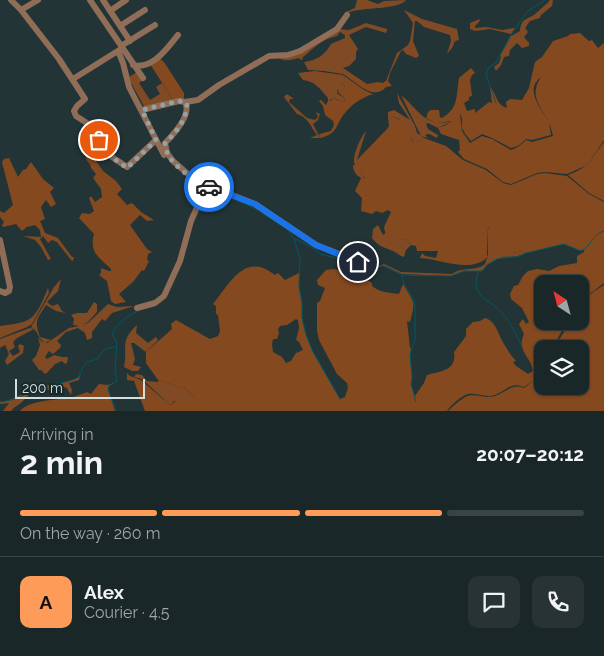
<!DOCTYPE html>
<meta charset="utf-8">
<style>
:root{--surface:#1a2729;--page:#273335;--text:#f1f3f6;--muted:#9fa5a8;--line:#384446;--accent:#fe9b59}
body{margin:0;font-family:Raleway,sans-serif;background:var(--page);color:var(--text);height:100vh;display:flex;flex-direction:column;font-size:19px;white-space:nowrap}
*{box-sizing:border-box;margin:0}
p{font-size:16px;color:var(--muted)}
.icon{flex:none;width:28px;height:28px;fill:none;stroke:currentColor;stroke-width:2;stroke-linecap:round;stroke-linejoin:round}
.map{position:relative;height:411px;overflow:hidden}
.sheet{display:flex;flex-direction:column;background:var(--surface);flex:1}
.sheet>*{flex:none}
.needle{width:32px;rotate:324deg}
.fabs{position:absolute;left:534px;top:275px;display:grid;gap:10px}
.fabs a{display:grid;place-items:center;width:55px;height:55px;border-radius:10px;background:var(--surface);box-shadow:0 1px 4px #0004,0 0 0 1px var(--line);font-size:25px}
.scale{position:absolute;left:15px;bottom:12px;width:130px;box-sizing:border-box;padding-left:5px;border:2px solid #d3dedf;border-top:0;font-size:14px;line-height:18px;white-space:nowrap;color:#d3dedf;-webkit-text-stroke:4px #192a2d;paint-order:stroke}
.pin{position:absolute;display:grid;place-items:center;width:42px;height:42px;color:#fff;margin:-21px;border:2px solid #fff;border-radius:50%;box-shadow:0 1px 5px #0007}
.courier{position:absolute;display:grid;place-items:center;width:50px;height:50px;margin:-25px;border:4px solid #1a73e8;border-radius:50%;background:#fff;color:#222;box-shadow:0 1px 6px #0007}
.headline em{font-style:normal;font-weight:700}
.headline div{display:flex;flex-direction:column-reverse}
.headline{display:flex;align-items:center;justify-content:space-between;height:85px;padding:0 20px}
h1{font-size:32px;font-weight:700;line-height:38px}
.bar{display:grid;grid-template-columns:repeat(4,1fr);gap:8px 5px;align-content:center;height:60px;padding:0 20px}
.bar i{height:6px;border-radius:4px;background:var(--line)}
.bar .on{background:var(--accent)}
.bar p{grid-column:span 4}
.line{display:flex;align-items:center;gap:12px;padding:0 20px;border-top:1px solid var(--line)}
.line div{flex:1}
.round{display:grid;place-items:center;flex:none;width:52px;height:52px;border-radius:10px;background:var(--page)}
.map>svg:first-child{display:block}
.green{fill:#804a25}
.forest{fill:#854920;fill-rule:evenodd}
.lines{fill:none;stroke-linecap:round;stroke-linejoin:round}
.stream{stroke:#005863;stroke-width:1}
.minor{stroke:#906d57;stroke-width:6}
.done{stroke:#95a2a4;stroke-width:5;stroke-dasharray:0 9}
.route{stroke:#1a73e8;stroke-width:6}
</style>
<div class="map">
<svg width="604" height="411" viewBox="0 0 604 411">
<rect width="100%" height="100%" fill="#233437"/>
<path class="green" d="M357 0H367L378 4 384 1 406 0C398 10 363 7 350 12 346 14 344 17 341 20L346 12 355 8Z
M550 0H553L552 6 541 15 540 18 530 21 525 28 528 32 524 37 529 43V46L522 48 517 43 510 50 509 56 504 57 501 65 496 71 494 67 499 63 501 57 500 55 511 36 520 31C521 18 527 20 535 14 537 12 548 3 550 0Z
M404 10 422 19 457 29 459 40 455 41 452 48 447 54 451 41 450 35 424 27 417 21H415L413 41 419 56 416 58 406 54 403 50 401 51 390 73 388 81H386L397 53 408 45 410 41 413 23Z
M480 19 479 22 475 26V28L486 27 502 30 515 28 511 34 490 29 475 31 470 29V23Z
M366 23 387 29V31L386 33 366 27 349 35 358 49 356 52V59L349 66 343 68V74L324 71 308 70 304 62C316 61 326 54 331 44L345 38V35L340 32 337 36C322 39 314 48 303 57L302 60 298 58C292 61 281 61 277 57L288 56 340 29 349 30Z
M315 71 343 75 345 80 341 84 344 85 345 88 343 90H337V93L345 99 344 102 334 98 328 101V98C320 89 315 81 303 80L298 73Z
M137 72 142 81 139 83 150 100 160 94 156 87 162 83 173 100 145 108 130 81 129 77Z
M397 93 415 126 417 133 424 138 416 142H413L410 136V130L399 119 392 116 388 118V112L394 110 410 120 399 103Z
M287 94 294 99H290L289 102 307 118 315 120 318 117 316 112 320 114 318 120 313 124 320 138H310L317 135C311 127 307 116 297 114L284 97Z
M401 95C419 110 425 128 452 121L438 128 428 123 426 124 428 129 438 135 437 138 429 134 425 135 428 138 421 136Z
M366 131 357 160 358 165 365 180C358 177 353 173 353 165H355C351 158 360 138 366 131Z
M378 225 383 235 386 233 388 237 406 240 411 245 406 250 404 257C400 256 397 253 393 251 384 247 379 247 372 238L373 229Z
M488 226 491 232 492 246C500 255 511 254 522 251L526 253 518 256 497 259 487 265 482 271H464L451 276 402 274 385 266 375 267 384 264 401 272 452 274C463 266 476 272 485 264L486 260 488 257Z
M61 279 58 291 47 302 52 306 58 304 62 311 66 313 56 311 46 305C37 319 34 321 40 337L51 340 45 343C38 339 38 330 31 327L54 287Z
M48 288 49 293 32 324 27 327 0 338V326C34 322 35 319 48 288Z
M94 302 97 304V312L88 322 82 325 88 323 108 304 117 307 134 306 112 313 105 321 102 319 92 332V338L87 340 85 333 78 328 66 332 57 341 61 345 60 348 53 354 49 351 45 357 47 359 54 355 62 357H68L67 363 65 364 62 361 55 364 47 373 45 374 41 370H39L32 360 36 356 40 345 38 337 42 342 47 343 69 328 79 326 73 325 74 319 71 315 77 313H87Z
M137 325 136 333 148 343 156 337 158 340 146 352 134 343H131L135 359 133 365 141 367 138 371H132L124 367C128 346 119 342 137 325Z
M30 328 34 329 17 338 13 342 15 347 9 351 13 356 20 352 18 346 20 344 24 346 23 353 7 365 5 361 9 354 5 345 0 348V339Z
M136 374 142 375 147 381 158 382V380L186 389 196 399V401H174L170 405 142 379 134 377Z
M80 376 79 380 69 383 72 390 71 395 66 387C48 394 38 383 23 401 19 405 14 407 11 411H3L9 403 0 404V401L1 402C17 399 25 391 38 387 50 385 71 383 80 376Z"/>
<path class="forest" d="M580 33 589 41 592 40 598 48 604 43V140L590 161 585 166 567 174 545 172 537 173 511 184 503 182 487 169 464 159 458 152 460 150 459 140 441 134 438 128 446 125 452 121 436 123 426 118 428 112 431 110H439L440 117 442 118C459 108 456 96 459 78L471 68 475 73 472 75 470 80 472 96 469 97V100L464 103 467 111 475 109V113L489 102 492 103 490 87C497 94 496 105 507 108L506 102 510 99 522 100 529 88 535 62 542 57 553 41 568 36 570 34ZM541 77C525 101 549 110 553 136L532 142 526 140 518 147 511 150 492 139 482 136 470 143 462 131 460 114C463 119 462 120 462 126 462 131 468 137 471 141L482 134 492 138 511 148 518 146 526 139 532 140 551 135C550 129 550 124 547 119 539 106 525 89 541 77Z
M159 58 164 62 184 93V99L173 100 150 64Z
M343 68 367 84 378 82 383 83 387 80 392 86 386 87C373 102 355 81 343 74Z
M343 75 364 90 373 94C361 98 352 104 344 114 335 126 338 134 320 138L319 134 331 131 334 125 333 121 325 115 323 106 319 101 321 100 326 105 328 101 332 100 333 98 344 102 345 99 337 91 345 88 344 85 339 83 345 80Z
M392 116 408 124C412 130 408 136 413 142H416L424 138 446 146 463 160 486 170 503 183 511 185 537 174 545 173 567 176 589 194 604 202V283L591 293 580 305V284H542V321H567L552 349H542V371L537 378 524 387C510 381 506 391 495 395 486 398 477 393 468 394 461 396 451 405 447 411H145L134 381 127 380V373L130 376 141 380 170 405C178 398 186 398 196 401V399L186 389 158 380 146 363V352L172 329 171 324 176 320 210 339 218 336 220 331 218 315 216 314V306L213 304C230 283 245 251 275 275L278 273 285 280 299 273V287L302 303V318L306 335 313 352 340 399 345 397 348 388 347 383 337 374 319 340 317 331V303L320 301 325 288 318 285 317 280 326 270 334 269 362 276 372 283V286C379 292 390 293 399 294L403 284C414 303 416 300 410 322L407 321 410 348 411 349 410 354 412 377 411 384 415 396 424 383 427 375C440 371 457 371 454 352L466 336V329L473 322 480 321 485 318C496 321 498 334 504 344 507 349 511 356 516 361L513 362 516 366 528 374 533 371C531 356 516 351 524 334L519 324 523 319 526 324 529 322 522 308 511 299 510 294 514 286 518 285 523 276 528 271 537 269 549 271 559 266 577 263V256L584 252V250H578L564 244 526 253 522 251C514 253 496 257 492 246 489 239 493 233 488 226L487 254 488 257C470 274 441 259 420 258L422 253 425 256 436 258 438 251H417L416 246 411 245 406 240C394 239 386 242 384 227L391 212 388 210 382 213 376 211 372 214 361 211 362 198 355 191 361 178 365 179 357 165V160L387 129 389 126 388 118ZM296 319 298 320 299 328 296 340 299 342 303 350 296 353 291 361 286 363 282 357 273 352 272 344 273 339H277L279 333 278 329 280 326 287 325Z
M604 142V201L589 193 568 175C592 166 590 159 604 142Z
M90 152 103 171 116 181 122 189 117 194 127 205 132 203 141 212 154 220 147 221 140 215 130 225 147 249 152 252 148 254 147 260 149 261 144 271 142 270 133 282 119 294 126 302 115 304 111 301 107 281 99 275 101 273V268L109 271H111V269C99 257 89 253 94 234L79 218 82 213 90 214 94 211 89 198 91 196 95 202 102 197 101 189 93 178 96 174 91 168 90 164 87 161 85 155Z
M9 158 18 177 23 170 26 169 31 162 43 179 54 188 50 192 56 204 51 207 46 200 41 207 45 219 40 221 45 233 58 238 72 257H74L73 261 71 260 57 242 52 240 48 243 43 236 40 239 51 259 48 260 41 247 35 240 23 236 41 237 40 230 35 225 27 227 22 231 16 224 3 227 2 225 4 222 0 217V211L4 213 13 205 2 162 4 159Z
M604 285V411H448C453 406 461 399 467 396 475 393 486 399 495 396 506 393 511 383 524 388L542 374V386H580V349H553L564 332 566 323 569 321H580C580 300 587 296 604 285Z
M116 382 109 386 108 389 115 411H20C27 402 50 400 60 399 70 399 79 395 87 392L91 394 99 384 108 385Z"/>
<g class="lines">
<path class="stream" d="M496 103 486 75 489 67 496 63 512 33 528 11 545 0
M197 185 217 192
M239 201 258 210
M261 212 288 230 294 239 300 258 299 287 302 303V318L306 335 313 352 340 399
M294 238 315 249 320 254 336 258 346 264 372 271 382 265 402 275 451 276 464 271H482L487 265 497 259 504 257H518L526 253 564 244 581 251C591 246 593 234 604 231
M478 272C470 299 490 298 502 313 510 322 517 335 522 347
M402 276 404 284 414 300 415 307V340L410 354 412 377 411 384 416 402
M0 402C7 401 13 400 20 397 26 394 31 389 38 387 50 384 70 383 80 376V372L87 362 98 359C101 350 106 348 115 347
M116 411 108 389 109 386 117 381 115 370 117 343 112 334C119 321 127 316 140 310"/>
<path class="minor" d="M11 0 21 10 59 59 85 99 77 106 74 111 76 116 90 125 109 155 127 167 156 140
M90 0 143 78
M103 0 130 41
M21 10 38 0
M110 11 126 0
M120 26 145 10
M121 46 155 25
M118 51 123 63 129 87 164 155
M133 65C153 70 167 48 178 35
M73 79 121 49
M185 102 198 100 219 85 269 56 288 55 300 51 337 29 347 15
M142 110 179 101 185 102C192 115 174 134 165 143L167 153 173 161 196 181 255 204 316 245 370 266
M0 240 10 287 9 291 5 293 0 291
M137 308 155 303 164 296 180 261 191 221 199 203 195 188 188 180"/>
</g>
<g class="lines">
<path class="done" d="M99 140 109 155 127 168 156 140 142 110 179 101 185 102 187 104C187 119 175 134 165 143 166 164 193 179 209 187"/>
<path class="route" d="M209 187 255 204 316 245 358 262"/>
</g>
</svg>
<div class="fabs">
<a><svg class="needle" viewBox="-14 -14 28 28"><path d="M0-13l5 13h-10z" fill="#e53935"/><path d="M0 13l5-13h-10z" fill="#9fa5a8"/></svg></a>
<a><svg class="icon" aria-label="layers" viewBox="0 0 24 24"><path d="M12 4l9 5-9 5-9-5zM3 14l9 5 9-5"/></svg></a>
</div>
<div class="scale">200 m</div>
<div class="pin" style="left:99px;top:140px;background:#ea580c"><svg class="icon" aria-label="bag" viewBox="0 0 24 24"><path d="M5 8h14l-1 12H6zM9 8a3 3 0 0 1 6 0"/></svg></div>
<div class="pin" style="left:358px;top:262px;background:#1f2937"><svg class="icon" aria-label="home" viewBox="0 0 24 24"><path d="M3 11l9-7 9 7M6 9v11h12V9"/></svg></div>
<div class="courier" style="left:209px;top:187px"><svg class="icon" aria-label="car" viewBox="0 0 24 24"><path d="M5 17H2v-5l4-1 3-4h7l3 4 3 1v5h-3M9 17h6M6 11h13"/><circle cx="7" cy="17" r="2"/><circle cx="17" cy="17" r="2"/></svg></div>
</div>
<section class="sheet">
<div class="headline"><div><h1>2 min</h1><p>Arriving in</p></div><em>20:07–20:12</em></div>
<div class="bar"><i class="on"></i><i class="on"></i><i class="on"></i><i></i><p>On the way · 260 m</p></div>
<div class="line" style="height:90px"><b class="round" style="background:var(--accent);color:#111">A</b><div><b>Alex</b><p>Courier · 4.5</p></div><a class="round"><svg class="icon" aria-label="chat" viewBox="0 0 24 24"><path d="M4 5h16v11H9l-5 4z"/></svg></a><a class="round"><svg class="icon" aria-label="phone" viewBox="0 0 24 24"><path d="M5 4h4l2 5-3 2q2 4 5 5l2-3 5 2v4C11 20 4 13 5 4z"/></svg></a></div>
</section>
